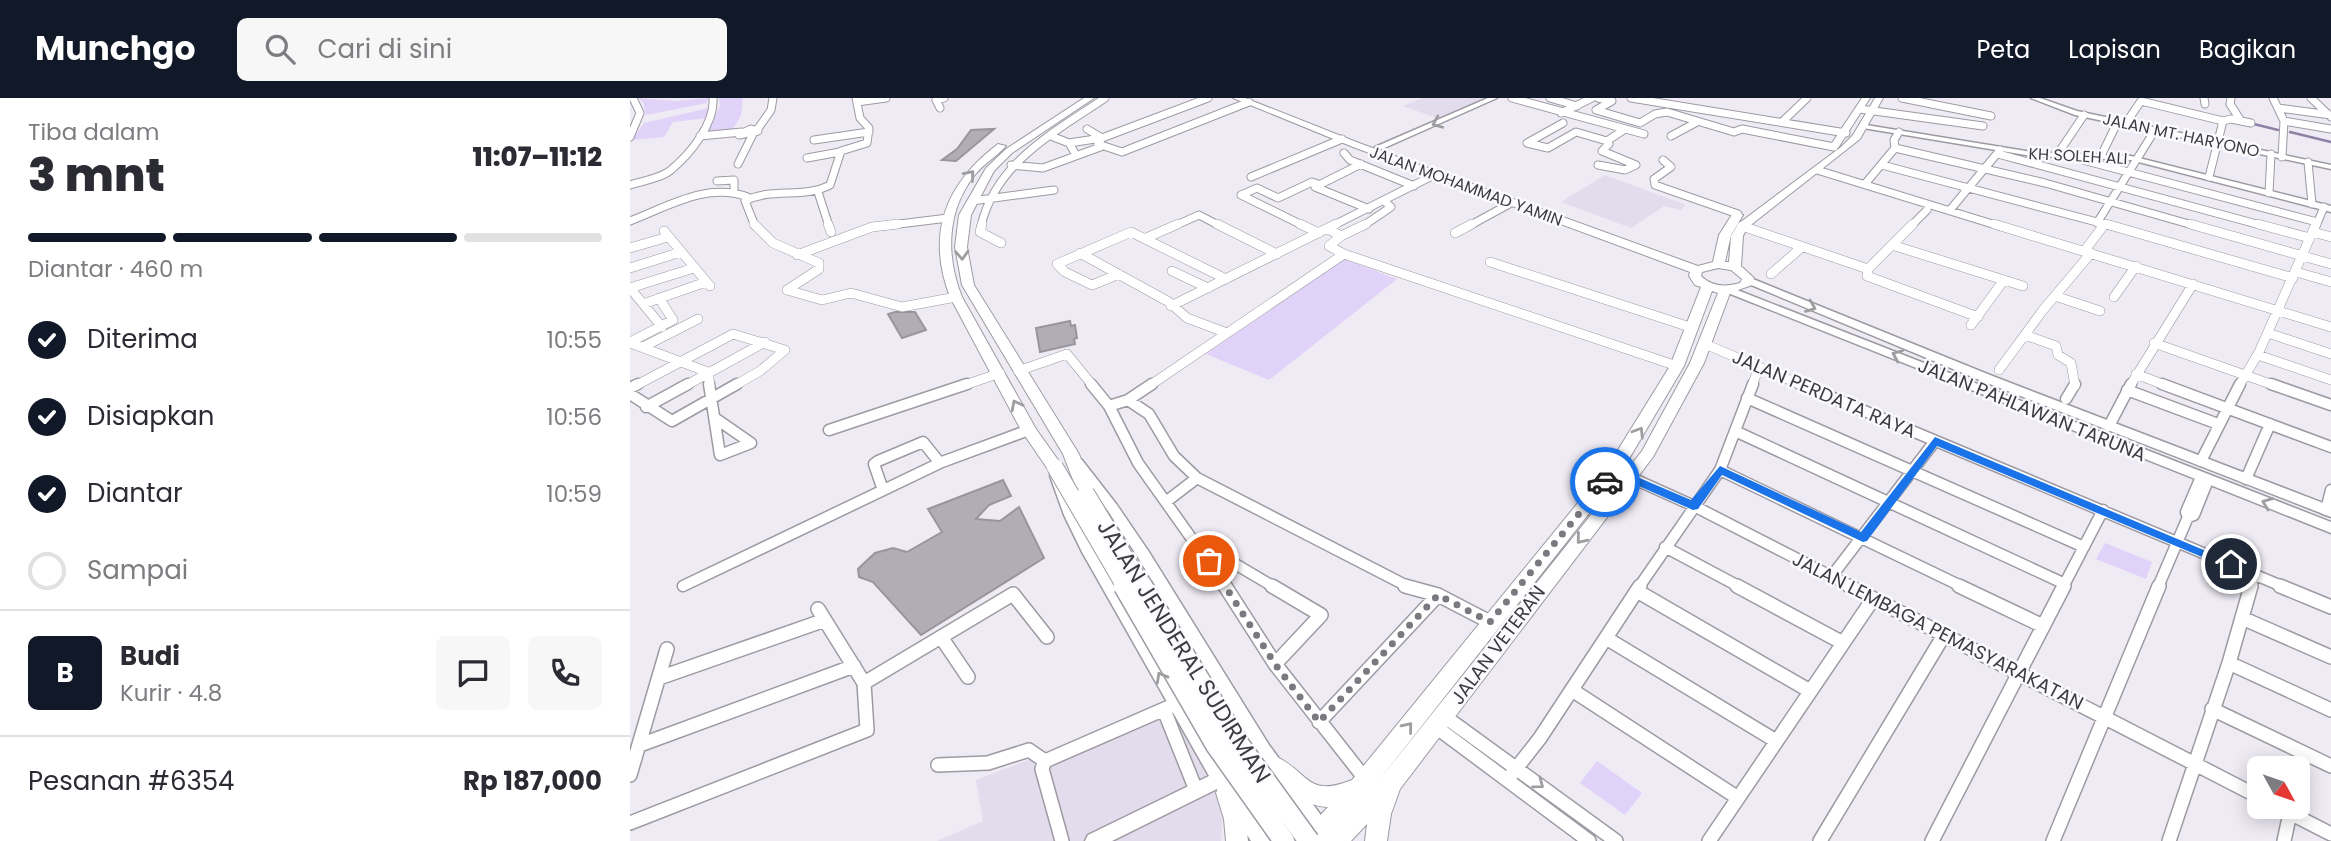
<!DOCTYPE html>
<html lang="id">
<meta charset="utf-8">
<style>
:root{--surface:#fff;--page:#f7f7f7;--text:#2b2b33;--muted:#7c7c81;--line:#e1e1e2;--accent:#111827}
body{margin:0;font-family:Poppins,sans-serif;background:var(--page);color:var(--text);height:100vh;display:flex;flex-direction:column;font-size:26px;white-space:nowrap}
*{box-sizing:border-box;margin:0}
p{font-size:23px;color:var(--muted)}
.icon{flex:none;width:38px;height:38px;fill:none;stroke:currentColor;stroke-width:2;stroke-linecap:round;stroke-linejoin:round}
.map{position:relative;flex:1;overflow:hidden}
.details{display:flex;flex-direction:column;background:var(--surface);width:630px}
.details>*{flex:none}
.needle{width:46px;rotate:130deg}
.tools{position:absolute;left:1617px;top:658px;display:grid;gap:14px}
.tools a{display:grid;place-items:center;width:63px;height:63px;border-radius:10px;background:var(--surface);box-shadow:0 4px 18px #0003;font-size:35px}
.pin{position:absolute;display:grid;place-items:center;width:60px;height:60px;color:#fff;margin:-30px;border:4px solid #fff;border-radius:50%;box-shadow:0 2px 7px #0007}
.courier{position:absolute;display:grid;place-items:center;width:70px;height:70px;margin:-35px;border:5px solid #1a73e8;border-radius:50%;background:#fff;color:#222;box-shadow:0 2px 9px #0007}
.headline em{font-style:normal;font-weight:800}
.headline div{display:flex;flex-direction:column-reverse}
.headline{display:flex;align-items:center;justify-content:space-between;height:119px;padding:0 28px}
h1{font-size:46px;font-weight:800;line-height:52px}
.bar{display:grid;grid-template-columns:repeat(4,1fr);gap:10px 7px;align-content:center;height:84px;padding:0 28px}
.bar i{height:9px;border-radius:5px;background:var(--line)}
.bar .active{background:var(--accent)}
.bar p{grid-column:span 4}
.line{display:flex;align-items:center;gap:18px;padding:0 28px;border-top:2px solid var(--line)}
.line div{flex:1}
.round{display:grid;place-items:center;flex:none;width:74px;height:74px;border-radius:10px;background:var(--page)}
ol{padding:0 28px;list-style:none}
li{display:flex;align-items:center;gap:21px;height:77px}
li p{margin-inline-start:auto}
li .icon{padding:7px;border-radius:50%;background:var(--accent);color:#fff;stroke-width:4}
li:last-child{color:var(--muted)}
li i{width:38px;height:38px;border:4px solid var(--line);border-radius:50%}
header{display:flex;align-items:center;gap:42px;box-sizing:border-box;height:98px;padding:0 35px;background:var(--accent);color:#fff}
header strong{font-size:33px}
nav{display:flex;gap:38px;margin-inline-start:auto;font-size:24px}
.search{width:490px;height:63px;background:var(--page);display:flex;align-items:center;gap:18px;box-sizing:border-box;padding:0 24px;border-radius:10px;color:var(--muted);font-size:26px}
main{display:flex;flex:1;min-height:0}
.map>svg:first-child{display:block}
.built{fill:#e2dced}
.green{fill:#e0d2f8}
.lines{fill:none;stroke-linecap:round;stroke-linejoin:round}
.stream{stroke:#8e81a3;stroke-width:2.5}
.building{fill:#b0adb6;stroke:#98959e;stroke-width:2}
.minor-far3-casing{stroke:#9d9aa3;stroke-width:9}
.minor-far2-casing{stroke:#9d9aa3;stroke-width:10}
.minor-far1-casing{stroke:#9d9aa3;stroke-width:13}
.minor-casing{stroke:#9d9aa3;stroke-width:16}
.tertiary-casing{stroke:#9d9aa3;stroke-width:3}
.secondary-casing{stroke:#9d9aa3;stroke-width:3}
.primary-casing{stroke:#9d9aa3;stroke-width:2}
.minor-far3{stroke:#fff;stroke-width:7}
.minor-far2{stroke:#fff;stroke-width:9}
.minor-far1{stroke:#fff;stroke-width:10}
.minor{stroke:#fff;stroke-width:13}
.tertiary{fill:#fff;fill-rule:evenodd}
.secondary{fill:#fff;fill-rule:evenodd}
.primary{fill:#fff;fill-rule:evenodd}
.primary-bridge-far1-casing{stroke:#9d9aa3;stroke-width:18;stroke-linecap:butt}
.primary-bridge-casing{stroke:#9d9aa3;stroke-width:23;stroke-linecap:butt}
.primary-bridge-far1{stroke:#fff;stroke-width:16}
.primary-bridge{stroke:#fff;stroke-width:20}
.oneway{stroke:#9e9d9f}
.route{fill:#1a73e8}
.done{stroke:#7b797f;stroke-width:7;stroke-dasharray:0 12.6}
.labels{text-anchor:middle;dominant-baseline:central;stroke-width:5;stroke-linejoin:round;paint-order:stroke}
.far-street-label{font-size:16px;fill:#3d3b3f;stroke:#fbfafe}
.street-label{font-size:19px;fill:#3d3b3f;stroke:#fbfafe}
.near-street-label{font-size:23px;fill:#3d3b3f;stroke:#fbfafe}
</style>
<header>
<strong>Munchgo</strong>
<div class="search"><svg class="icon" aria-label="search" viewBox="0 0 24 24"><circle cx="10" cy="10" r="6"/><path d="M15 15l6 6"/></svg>Cari di sini</div>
<nav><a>Peta</a><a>Lapisan</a><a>Bagikan</a></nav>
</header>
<main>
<section class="details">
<div class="headline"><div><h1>3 mnt</h1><p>Tiba dalam</p></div><em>11:07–11:12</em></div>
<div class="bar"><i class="active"></i><i class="active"></i><i class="active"></i><i></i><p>Diantar · 460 m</p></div>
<ol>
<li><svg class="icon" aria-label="check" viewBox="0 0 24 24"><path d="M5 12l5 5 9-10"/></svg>Diterima<p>10:55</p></li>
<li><svg class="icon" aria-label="check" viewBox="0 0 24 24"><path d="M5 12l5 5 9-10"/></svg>Disiapkan<p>10:56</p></li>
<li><svg class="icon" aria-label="check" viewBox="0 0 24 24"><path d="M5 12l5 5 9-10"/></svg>Diantar<p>10:59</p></li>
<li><i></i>Sampai</li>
</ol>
<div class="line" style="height:126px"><b class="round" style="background:var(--accent);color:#fff">B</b><div><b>Budi</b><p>Kurir · 4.8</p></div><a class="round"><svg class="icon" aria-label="chat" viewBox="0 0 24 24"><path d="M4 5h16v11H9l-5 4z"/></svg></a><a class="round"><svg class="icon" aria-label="phone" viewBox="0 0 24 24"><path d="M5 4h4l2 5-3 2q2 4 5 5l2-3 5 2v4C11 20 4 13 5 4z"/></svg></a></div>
<div class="line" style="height:91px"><div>Pesanan #6354</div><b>Rp 187,000</b></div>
</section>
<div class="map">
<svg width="1701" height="743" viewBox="0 0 1701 743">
<rect width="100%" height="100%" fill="#efebf5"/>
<path class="built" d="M792 0H860L812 22 773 8Z
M975 77 1056 107 1051 112 1034 108 1001 130 931 104Z
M542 607 593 712 591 743H307L353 723 346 682Z"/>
<path class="green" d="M8 0 46 3 78 0 77 5 16 17 13 4Z
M89 0H113L111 17 103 31 77 35 90 8Z
M79 10 77 20 43 24 34 39 2 42 14 25Z
M714 161 767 181 639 282 576 256Z
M1475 445 1522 464 1516 481 1466 461Z
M967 663 1012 695 995 717 950 685Z"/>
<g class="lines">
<path class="stream" d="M1620 25 1648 32
M1660 34 1701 44"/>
</g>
<path class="building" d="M364 31 326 63 312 62 327 51 341 32Z
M265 214H285L296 232 272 240 258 216Z
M440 223 441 228 445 227 447 240 444 241 445 246 410 254 406 230Z
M373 382 381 398 359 407 346 421 370 423 389 409 414 460 291 537 243 484 229 479 228 471 245 455 263 450 277 454 312 434 298 411Z"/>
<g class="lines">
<g class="minor-far3-casing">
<path id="minor-far3" d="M882 0 1014 36
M920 0 947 8
M968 0 982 3 966 12 1010 25 1025 16 1037 14 1104 34 1112 31 1204 49
M1001 0 1216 35
M1272 0 1361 18
M1574 0 1575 6
M1601 0 1600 6 1611 23
M1643 0 1654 23 1652 59
M1681 0 1701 19
M227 4 256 0
M310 10 306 2 314 0
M1648 10 1701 17
M1230 11 1353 28
M931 15 962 0
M1654 23 1701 31
M1152 24 1177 0
M933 25 897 45 918 50 946 34 977 43
M1496 25 1511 3 1593 23 1601 21 1621 25
M121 31 128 33 109 37Z
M457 31 472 40 578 0
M127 32 141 12 143 0
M70 38 112 34
M421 38 439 45 446 57
M1041 38 1067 24
M0 39 10 15 3 0
M472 40 468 46 492 54 619 4
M184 42 239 34
M439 45 472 40
M1265 50 1415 85 1566 128
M714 55 720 62 784 88
M1368 56 1634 128
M1427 57 1454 17
M1434 57 1687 124
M1471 58 1488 23
M177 60 210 54
M1033 62 1041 69 1024 81 1025 87 1108 116
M1678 64 1682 106
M108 66 123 36
M731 66 685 89 739 111
M381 67 413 70 473 48
M968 67 995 72 1006 67 972 53 979 46 977 43 995 31
M1252 67 1482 128
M1187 72 1369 128
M621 79 712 41
M1579 79 1593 23
M87 83 104 82V92
M1235 86 1265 50 1264 42 1269 34
M0 87C12 83 33 80 42 71 61 55 85 25 83 0
M188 94 199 128
M1639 95 1641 56
M611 97 674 128
M611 97 627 90 648 100 682 84 688 86
M342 103 424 92
M1320 112 1370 52
M0 123C39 108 78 83 120 100
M1467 125 1525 32
M125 128 115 103C142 89 173 101 200 87L211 53 237 45 239 30 230 20 226 0
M253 128 318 120
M351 128C366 64 425 34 475 0
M544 128 569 117 590 128
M702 128 806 76
M733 128 761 109 754 103
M839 128 881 105
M1281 128 1297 112
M1686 128 1694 109"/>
</g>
<g class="minor-far2-casing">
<path id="minor-far2" d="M124 126 143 145 189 165V171L157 192 192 202 221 195 272 209 326 199
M198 126 201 134
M352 126 350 134 371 145
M587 126 647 156
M670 126 689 135
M1283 126 1262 147 1393 188
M1364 126 1701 229
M1476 126 1663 180
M1560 126 1701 166
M1628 126 1680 140
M1112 128 1238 171
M34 133 80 188
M1683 134 1701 139
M825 135 842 126
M711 138 736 126
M516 140 548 126
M1262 147 1238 171 1237 178 1348 219
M0 150 38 139
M1455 152 1474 127
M450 155 539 204 557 220 597 235
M714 156 1047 268
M167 157 242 129 268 126
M860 164 1063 230
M0 170 51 154
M542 173 578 190
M1666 174 1701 184
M489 176 462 187 435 174 427 166 501 134 596 181
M1141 176 1172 149
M0 190 64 170
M0 190 32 229
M1425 198 1470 213
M1484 199 1506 168
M13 206 76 184
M541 208 706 126
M1341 227 1374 182
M1638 235 1701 256
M1395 237 1426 248 1428 257 1441 265 1445 288
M0 244 43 222 29 200
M0 245 78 274 80 288
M1524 245 1646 288
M1075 246 1174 288
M13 249 68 221
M1628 257 1701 282
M1369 272 1413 212 1461 155
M388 273 437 256 463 288
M1506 276 1537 288
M5 288 103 236 155 252 130 273 104 288
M55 288 135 244
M332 288 370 275
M519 288 714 156 699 148 711 138 698 131
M1122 288 1129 269
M1500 288 1563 186
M1609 288 1629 254 1686 126"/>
</g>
<g class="minor-far1-casing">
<path id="minor-far1" d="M79 286 90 357 121 345 85 320
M461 286 479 308 508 365 596 489
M1170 286 1654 489
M1532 286 1701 349
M1641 286 1701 307
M0 290 8 286
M1497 292 1588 326
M0 296 42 323 107 286
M1117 300 1454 449
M1436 301 1445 286
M498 302 522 286
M479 308 498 302 519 316 544 358 567 380 779 489
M16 309 58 286
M1479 328 1501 286
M199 332 337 286
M1105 333 1435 486
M1571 363 1610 286
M984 372 1064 408 1222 489
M1090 372 1333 489
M1616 381 1640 326
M253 392 244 366 248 363 293 344 310 365
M537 403 567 380
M1696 412 1701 392
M1558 419 1556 414 1571 379
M568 444 644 489
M1035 449 1110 489
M1201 479 1305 343
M53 488 312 364 399 332
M1009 489 1090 372 1123 286
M1433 489 1473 412
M1528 489 1558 419 1564 417 1578 382
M1620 489 1624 476"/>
</g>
<g class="minor-casing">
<path id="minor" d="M595 488 645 566 736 682
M642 488 691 517 645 566
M775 488 808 497 860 524
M1107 488 1213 545
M1219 488 1629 699
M1329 488 1413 528
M1650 488 1701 509
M1007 493 1180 593
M1612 520 1701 559
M311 539 338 579
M976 540 1146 643
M1599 565 1701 612
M29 580 195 522
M234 585 383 496 417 539
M942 592 1108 700
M1582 611 1701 668
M534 612 566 692
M814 618 986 743
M689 624 808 497
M806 629 959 743
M10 647 224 568
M308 667 358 665 399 652 415 663
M0 677 37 551
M878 681 910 640 1010 488
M1648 709 1701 736
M0 725 237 632 234 585 188 511
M432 743 412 671 415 663 546 606
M1079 743 1243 501
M1190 743 1314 537
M1302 743 1434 488
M1423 743 1529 488
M1539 743 1599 565 1621 488
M1654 743 1660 715"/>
</g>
<g class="tertiary-casing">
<path id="tertiary" d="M858 0H867L752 51 745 49Z
M1401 0H1410L1447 13 1701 67V71L1445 17Z
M1230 26 1402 54 1501 58 1701 108V114L1501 62 1402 58 1233 30H1230Z
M448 361 452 362 487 407 519 454 639 647 710 743H690L659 704 627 657 509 461 478 413 442 365Z
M426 374 432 378 447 417 465 453 585 659 593 671 601 673 603 678 601 683 640 743H621L587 691 482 743H455L458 737 579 678 452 454 434 417 420 378Z"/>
</g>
<g class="secondary-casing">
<path id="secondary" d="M1118 179 1360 277 1701 408V419L1352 283 1114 184V180Z
M1102 190 1701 424V435L1098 195V191Z"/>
</g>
<g class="primary-casing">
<path id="primary" d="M454 0H464L382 55 364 73 341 117 337 149 344 187 449 356 464 395 456 401 448 395 433 356 332 187 325 149 329 117 356 70 376 51Z
M603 0H615L729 45 1068 168 1083 164 1089 137 1103 115 1107 114 1113 117 1101 137 1095 164H1099L1101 138 1108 126 1211 49 1223 37 1245 0H1253L1230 41 1117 130 1113 138 1111 168 1124 180 1122 187 1100 195 1074 265 1023 359 770 691 761 716 757 743H735L737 726 721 743H671L674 735 698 709C675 708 643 689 633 668L637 661 644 658C679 672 675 701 722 682L978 368 1040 268 1071 189 1065 187 1059 178 1060 174 723 49ZM1088 170 1101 172 1112 181 1110 185C1096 189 1082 189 1071 178L1072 174ZM1082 193 1088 195 1060 265 1012 353 746 686 990 376 1054 268Z
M1232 0H1240L1208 50H1202L1200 48Z
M368 46 376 48C366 59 353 66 344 78 316 114 316 159 332 199L406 331 433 369 425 374 419 373 391 332 320 199C296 136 315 86 368 46Z
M597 685 605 688C613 706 616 724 618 743H596L594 721 586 695 589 688Z"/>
</g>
<use href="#minor-far3" class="minor-far3"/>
<use href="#minor-far2" class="minor-far2"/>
<use href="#minor-far1" class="minor-far1"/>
<use href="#minor" class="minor"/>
<use href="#tertiary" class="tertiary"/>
<use href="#secondary" class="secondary"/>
<use href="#primary" class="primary"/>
<g class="primary-bridge-far1-casing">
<path id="primary-bridge-far1" d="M425 369 495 489
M456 395 513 489"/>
</g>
<g class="primary-bridge-casing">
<path id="primary-bridge" d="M494 488 586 647 654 743
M512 488 608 645 679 743"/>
</g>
<use href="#primary-bridge-far1" class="primary-bridge-far1"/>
<use href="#primary-bridge" class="primary-bridge"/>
</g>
<defs><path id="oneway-chevron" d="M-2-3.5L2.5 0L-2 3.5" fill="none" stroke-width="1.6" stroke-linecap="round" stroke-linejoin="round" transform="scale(1.75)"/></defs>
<g class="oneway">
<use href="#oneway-chevron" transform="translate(807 25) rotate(157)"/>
<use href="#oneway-chevron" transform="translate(340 77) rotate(-49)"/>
<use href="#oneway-chevron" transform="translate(332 157) rotate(87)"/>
<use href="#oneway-chevron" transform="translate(1181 209) rotate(22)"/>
<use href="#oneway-chevron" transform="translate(1267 257) rotate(-157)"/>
<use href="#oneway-chevron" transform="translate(386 307) rotate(-117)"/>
<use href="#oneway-chevron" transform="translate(1009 334) rotate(-58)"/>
<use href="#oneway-chevron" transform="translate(1637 405) rotate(-159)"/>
<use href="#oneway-chevron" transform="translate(951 441) rotate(129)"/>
<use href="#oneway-chevron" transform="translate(531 579) rotate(-119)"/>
<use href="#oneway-chevron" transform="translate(778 629) rotate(-51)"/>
<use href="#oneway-chevron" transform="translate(909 686) rotate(37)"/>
</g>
<path class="route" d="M1305 339 1607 466 1601 471 1596 469 1307 348 1237 443 1233 444 1092 377 1068 411 1063 412 986 378 979 386 969 384 984 369 1061 402 1090 368 1231 434Z"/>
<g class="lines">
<path class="done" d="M579 463 645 566 689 624 808 497 860 524 975 384"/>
</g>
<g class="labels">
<g class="far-street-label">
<text transform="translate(1551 37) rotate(12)">JALAN MT. HARYONO</text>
<text transform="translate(1448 58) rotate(3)">KH SOLEH ALI</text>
<text transform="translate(836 88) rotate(20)">JALAN MOHAMMAD YAMIN</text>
</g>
<g class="street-label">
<text transform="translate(1194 296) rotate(23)">JALAN PERDATA RAYA</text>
<text transform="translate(1402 312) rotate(22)">JALAN PAHLAWAN TARUNA</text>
<text transform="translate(1308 533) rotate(27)">JALAN LEMBAGA PEMASYARAKATAN</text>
<text transform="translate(868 547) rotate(-53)">JALAN VETERAN</text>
</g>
<g class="near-street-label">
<text transform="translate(554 553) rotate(58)">JALAN JENDERAL SUDIRMAN</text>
</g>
</g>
</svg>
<div class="tools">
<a><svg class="needle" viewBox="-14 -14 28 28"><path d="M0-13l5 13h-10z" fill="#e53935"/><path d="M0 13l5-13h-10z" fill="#7c7c81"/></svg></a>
</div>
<div class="pin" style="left:579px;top:463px;background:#ea580c"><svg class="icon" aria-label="bag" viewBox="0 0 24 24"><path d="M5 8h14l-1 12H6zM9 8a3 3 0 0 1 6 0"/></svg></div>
<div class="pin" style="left:1601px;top:466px;background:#1f2937"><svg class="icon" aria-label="home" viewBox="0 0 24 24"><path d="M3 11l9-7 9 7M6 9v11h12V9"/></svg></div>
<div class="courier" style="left:975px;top:384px"><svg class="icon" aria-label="car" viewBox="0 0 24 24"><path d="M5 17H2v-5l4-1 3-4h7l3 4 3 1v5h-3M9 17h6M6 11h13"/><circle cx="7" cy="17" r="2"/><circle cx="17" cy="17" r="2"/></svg></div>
</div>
</main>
